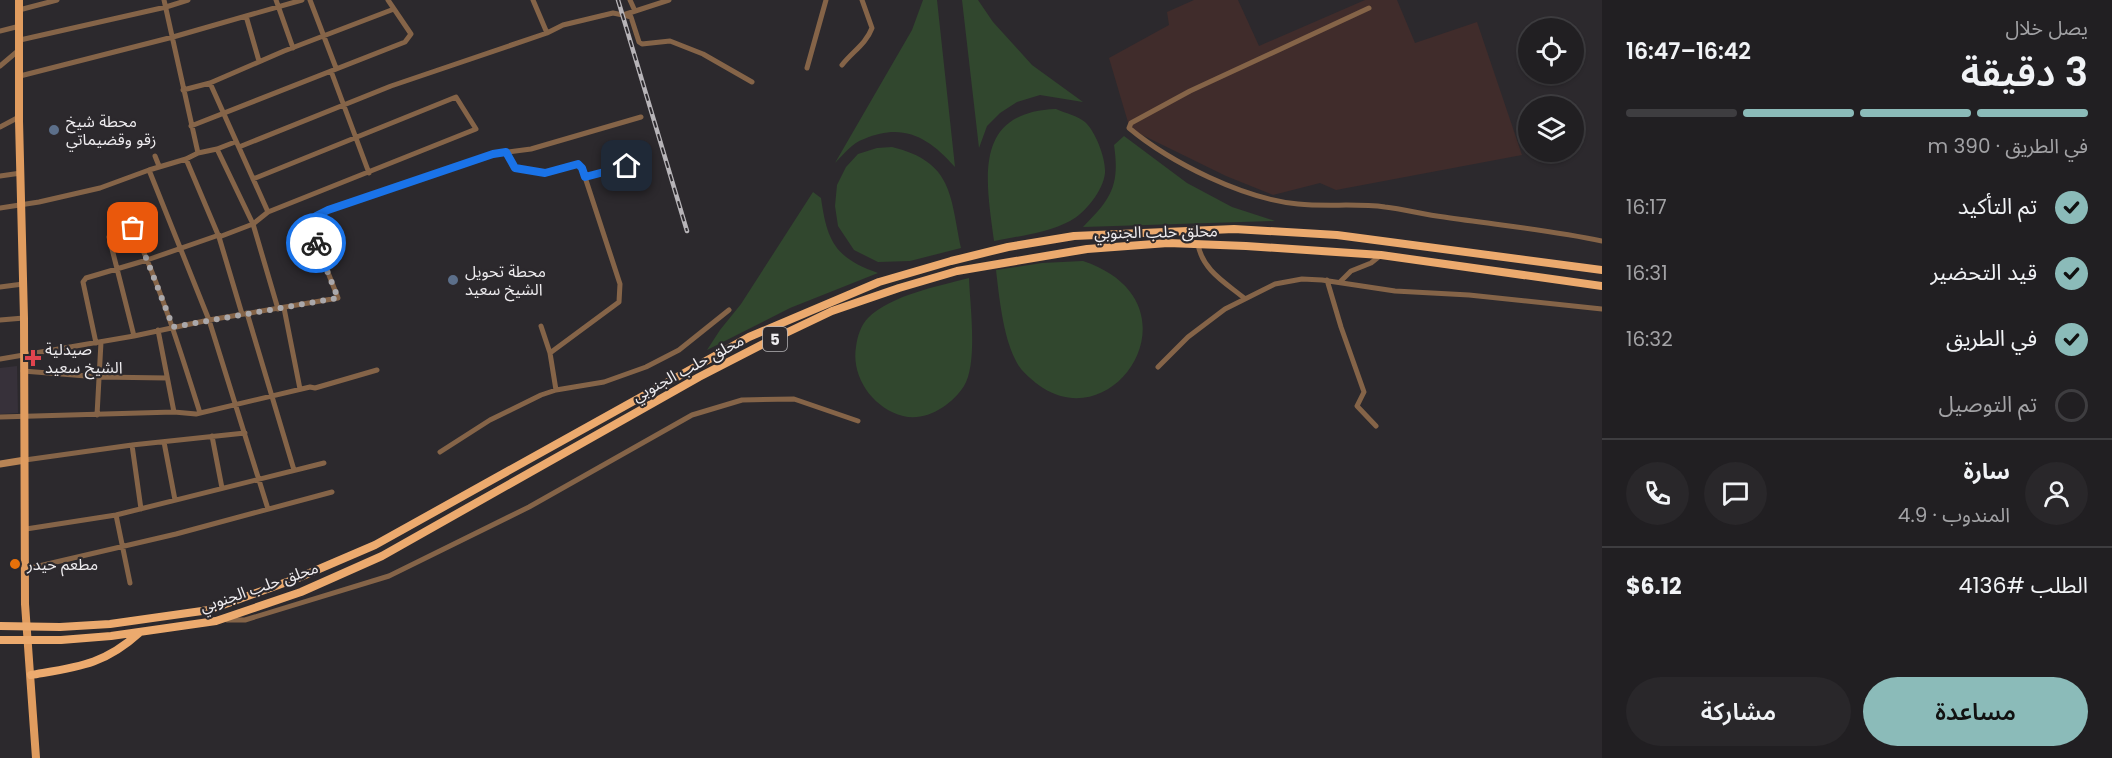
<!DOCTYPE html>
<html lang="ar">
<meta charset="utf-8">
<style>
:root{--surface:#211f22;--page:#29272a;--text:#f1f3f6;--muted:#a2a2a5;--line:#3e3d40;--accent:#8bbbb9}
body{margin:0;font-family:Poppins,"Noto Sans Arabic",sans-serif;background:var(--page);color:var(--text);direction:rtl;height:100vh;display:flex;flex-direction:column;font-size:22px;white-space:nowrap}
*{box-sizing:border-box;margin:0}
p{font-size:20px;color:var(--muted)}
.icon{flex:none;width:33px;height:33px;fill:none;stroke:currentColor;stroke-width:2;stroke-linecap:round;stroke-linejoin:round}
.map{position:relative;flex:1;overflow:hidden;direction:ltr}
.drawer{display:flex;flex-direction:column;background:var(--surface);width:510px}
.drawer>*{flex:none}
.buttons{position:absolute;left:1518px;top:18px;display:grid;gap:12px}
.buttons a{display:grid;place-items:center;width:66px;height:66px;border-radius:50%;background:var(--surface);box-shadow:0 2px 4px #0004,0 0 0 2px var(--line);font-size:30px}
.pin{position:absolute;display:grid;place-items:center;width:51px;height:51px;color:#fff;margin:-26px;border-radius:12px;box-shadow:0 3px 9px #0006}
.courier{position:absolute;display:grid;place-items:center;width:60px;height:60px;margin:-30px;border:4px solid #1a73e8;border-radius:50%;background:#fff;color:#222;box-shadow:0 2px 8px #0007}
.summary em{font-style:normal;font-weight:600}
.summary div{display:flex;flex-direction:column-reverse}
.summary{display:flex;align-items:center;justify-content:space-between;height:102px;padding:0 24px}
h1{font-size:39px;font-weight:600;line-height:45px}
.bar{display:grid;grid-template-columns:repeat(4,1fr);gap:9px 6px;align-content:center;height:72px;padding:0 24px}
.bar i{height:8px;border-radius:4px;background:var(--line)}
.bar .current{background:var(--accent)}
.bar p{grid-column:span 4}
.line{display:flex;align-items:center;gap:15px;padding:0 24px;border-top:2px solid var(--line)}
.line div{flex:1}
.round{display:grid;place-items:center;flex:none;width:63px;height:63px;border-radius:32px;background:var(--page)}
ol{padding:0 24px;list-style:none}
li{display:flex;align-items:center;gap:18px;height:66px}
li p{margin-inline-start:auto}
li .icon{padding:6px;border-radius:50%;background:var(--accent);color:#111;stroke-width:4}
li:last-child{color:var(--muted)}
li i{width:33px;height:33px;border:3px solid var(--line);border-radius:50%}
.cta{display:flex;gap:12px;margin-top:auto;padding:12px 24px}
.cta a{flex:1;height:69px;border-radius:36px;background:var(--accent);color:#111;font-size:24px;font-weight:600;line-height:69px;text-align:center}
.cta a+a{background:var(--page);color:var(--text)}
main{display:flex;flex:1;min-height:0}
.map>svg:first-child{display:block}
.built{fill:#37313a}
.industrial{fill:#402c2b}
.green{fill:#31472e}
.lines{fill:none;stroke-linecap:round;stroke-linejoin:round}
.minor{stroke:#856448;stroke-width:5}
.secondary{stroke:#b88455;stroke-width:7}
.primary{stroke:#e09c5f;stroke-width:8}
.trunk{stroke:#ecaa6e;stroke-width:8}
.rail-casing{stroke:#b7b4b8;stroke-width:4.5}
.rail{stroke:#2c292d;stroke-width:2;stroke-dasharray:7;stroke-linecap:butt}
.done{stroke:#aaa8ab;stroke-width:6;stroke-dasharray:0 10.8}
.route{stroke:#1a73e8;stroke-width:8}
.service-dot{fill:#5c6f8a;stroke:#2c292d;stroke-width:2}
.health-dot{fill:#e0444e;stroke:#2c292d;stroke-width:2}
.food-dot{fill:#e8710a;stroke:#2c292d;stroke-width:2}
.labels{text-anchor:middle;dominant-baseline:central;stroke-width:4.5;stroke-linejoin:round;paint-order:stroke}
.shield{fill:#2c292d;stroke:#b4b2b5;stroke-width:1.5}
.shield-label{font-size:15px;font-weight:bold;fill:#eeecef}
.poi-label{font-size:16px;fill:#eeecef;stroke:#2c292d;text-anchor:start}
.street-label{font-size:16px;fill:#eeecef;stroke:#2c292d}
</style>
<main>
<section class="drawer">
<div class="summary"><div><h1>3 دقيقة</h1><p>يصل خلال</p></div><em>16:42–16:47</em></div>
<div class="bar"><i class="current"></i><i class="current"></i><i class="current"></i><i></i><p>في الطريق · 390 m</p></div>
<ol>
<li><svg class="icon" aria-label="check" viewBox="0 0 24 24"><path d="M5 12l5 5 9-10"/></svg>تم التأكيد<p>16:17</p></li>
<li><svg class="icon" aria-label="check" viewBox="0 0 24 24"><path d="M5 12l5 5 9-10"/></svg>قيد التحضير<p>16:31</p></li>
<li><svg class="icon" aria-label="check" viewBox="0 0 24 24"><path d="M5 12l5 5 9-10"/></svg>في الطريق<p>16:32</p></li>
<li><i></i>تم التوصيل</li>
</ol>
<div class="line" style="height:108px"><a class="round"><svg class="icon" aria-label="person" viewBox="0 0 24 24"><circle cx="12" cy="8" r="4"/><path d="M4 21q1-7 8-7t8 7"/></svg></a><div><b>سارة</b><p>المندوب · 4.9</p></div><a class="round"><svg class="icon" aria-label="chat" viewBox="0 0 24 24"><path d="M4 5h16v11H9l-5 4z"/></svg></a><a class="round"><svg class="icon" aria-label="phone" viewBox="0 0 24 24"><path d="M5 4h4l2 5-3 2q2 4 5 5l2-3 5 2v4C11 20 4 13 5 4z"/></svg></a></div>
<div class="line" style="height:78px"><div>الطلب #4136</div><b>$6.12</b></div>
<div class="cta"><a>مساعدة</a><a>مشاركة</a></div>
</section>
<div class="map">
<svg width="1602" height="758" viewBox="0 0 1602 758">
<rect width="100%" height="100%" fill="#2c292d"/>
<path class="built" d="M17 366 18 413 0 414V368Z"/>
<path class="industrial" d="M1194 0H1238L1259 46 1365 0H1397L1415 43 1477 22 1522 155 1336 190 1320 183 1273 195 1226 176 1130 129 1109 58 1169 25 1167 12Z"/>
<path class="green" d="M923 0H937L955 167C929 138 904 122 864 139 852 143 843 155 835 163L912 30Z
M962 0H978L993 22 1032 65 1083 102 1040 95 1017 102 1000 113 987 126 979 148Z
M1056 109C1065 113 1078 116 1085 122 1096 132 1106 159 1105 173 1103 191 1085 213 1070 221 1047 233 1019 236 994 241 986 180 972 112 1056 109Z
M1124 136 1187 183 1232 207 1275 221 1083 227C1111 199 1120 186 1114 145Z
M892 147C953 162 950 195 961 248L910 261 878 262 854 250 838 226 835 206 837 185 846 167 858 154 877 148Z
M813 192 821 198C827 241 835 258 878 273L790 308 707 350 720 330 741 304Z
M1083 261C1202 301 1119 436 1043 388 1033 381 1020 371 1015 359 1003 335 999 296 996 270L1042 263Z
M969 278C970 306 978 363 964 386 952 405 926 422 903 416 873 408 851 377 856 347 857 337 861 325 868 318 891 295 939 286 969 278Z"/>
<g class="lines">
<path class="minor" d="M164 0 198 153
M276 0 293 48
M310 0 336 68
M533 0 547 33
M630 0 635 11
M1369 8 1190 91 1131 123 1129 128C1171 163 1244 199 1298 204 1327 207 1357 203 1385 207 1405 209 1424 215 1444 217 1497 225 1550 230 1602 241
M19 10 57 0
M624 15 631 17 639 42 642 44 670 41 703 54 752 82
M246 16 259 61
M0 31 20 26
M20 40 166 7 188 0
M842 65C852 52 866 44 872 28L862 0
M0 66 19 50
M807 68 826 0
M331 71 369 173
M20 76 173 37 302 0
M210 83 268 212
M183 90 210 83 284 51 394 9
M191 126 405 42 411 34 388 0
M0 127 19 117
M239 147 391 86 547 33 563 25 613 13 623 15 669 0
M217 149 253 224 278 309
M506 152 515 168 545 173 577 164 582 168 620 284 619 302 550 353
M155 156 159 166
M186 159 219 237 242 314
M149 170 209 320 268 509
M0 176 21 173
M585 177 649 161
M0 208 39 202 100 188 149 170 186 159 198 153 217 149 235 142
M133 228C161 288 180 350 200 413
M109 237 134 336
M219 237 253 224 268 212 476 129 456 97 253 179
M1198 244C1202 270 1226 283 1244 298
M1327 280 1341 327 1364 392 1357 406 1376 426
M1340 282 1351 271 1371 263 1381 255
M0 287 23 284
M284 308 300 389
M247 313 294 470
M0 320 24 318
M541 326 550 353 556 390
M158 330 174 412
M96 343 83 282 86 278 147 260 219 235
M0 359 134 336 209 320 338 298 316 242 312 223 316 217 328 210 493 154 531 149 641 117
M1158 367 1188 337 1225 309 1275 284 1302 279 1322 280 1395 291 1469 295 1602 309
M23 371 99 377 167 378
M97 415 101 342
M0 417 174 412 196 414 310 387 315 388 377 370
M212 436 222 488
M164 442 175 500
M132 445 141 509
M440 452 490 420 541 395 556 390 604 382 646 367 679 350 729 310
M25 460 132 445 245 433
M116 515 130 583
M26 529 116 515 324 463
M26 569 176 534 332 492
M227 620H245L389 576 529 507 692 415 742 400 794 399 858 421"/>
<path class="secondary" d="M0 464 25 460"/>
<path class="primary" d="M19 0V121L24 318 25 604 36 758"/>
<path class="trunk" d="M0 626 60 627 110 624 209 610 298 578 375 545 749 337 879 282 951 261 1008 247 1074 236 1234 229 1337 235 1602 270
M0 640H61L111 636 216 621 301 592 382 556 699 377 767 342 832 311 899 288 957 271 1087 249 1168 243 1246 246 1381 255 1602 286
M31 675C77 667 104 665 139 633"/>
<g class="rail-casing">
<path id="rail" d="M618 0 687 231"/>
</g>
<use href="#rail" class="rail"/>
</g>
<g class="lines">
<path class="done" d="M133 228 147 260 173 327 338 298 316 243"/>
<path class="route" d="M316 243 312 224 316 216 328 210 493 154 506 152 515 168 545 173 578 164 582 168 585 177 627 166"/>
</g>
<g class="service-dot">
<circle cx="54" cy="130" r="6"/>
<circle cx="453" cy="280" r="6"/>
</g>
<path class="health-dot" d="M30 349h6v6h6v6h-6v6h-6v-6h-6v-6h6z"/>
<circle class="food-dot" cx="15" cy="564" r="6"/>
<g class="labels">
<rect class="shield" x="763" y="327" width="24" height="24" rx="4.5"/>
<g class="shield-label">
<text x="775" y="339">5</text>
</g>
<g class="poi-label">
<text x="66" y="121">محطة شيخ<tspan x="66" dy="18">زقو وقضيماتي</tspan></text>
<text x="465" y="271">محطة تحويل<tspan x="465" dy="18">الشيخ سعيد</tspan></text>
<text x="45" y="349">صيدلية<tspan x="45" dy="18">الشيخ سعيد</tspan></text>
<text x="27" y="564">مطعم حيدر</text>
</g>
<g class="street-label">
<text transform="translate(1156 232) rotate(-1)">محلق حلب الجنوبي</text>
<text transform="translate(688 368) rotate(-28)">محلق حلب الجنوبي</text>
<text transform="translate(259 587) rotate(-19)">محلق حلب الجنوبي</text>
</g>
</g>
</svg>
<div class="buttons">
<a><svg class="icon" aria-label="locate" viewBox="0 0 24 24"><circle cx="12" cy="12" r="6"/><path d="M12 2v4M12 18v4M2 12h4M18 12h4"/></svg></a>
<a><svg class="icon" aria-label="layers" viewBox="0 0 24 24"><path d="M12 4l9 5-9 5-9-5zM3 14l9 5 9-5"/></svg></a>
</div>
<div class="pin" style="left:133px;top:228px;background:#ea580c"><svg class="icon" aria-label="bag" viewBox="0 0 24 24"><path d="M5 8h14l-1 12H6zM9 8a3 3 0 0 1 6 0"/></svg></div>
<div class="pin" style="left:627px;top:166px;background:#1f2937"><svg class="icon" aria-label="home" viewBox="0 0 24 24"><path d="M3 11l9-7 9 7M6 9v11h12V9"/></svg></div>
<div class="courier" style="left:316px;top:243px"><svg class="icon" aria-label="bike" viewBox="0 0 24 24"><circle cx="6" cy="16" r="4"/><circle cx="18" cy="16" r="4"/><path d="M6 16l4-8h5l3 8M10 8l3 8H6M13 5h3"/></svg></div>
</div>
</main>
